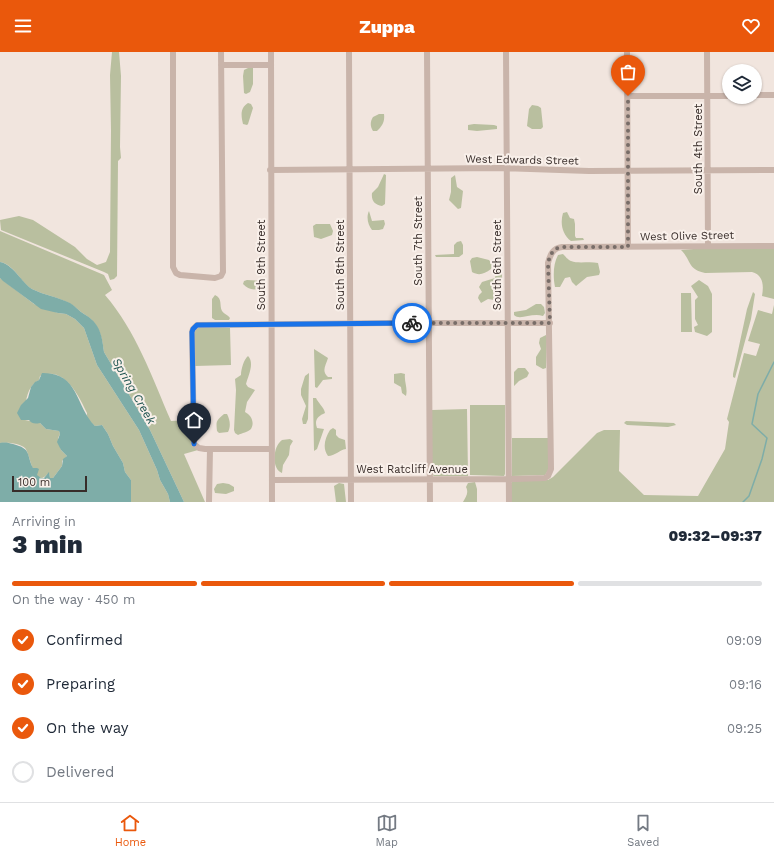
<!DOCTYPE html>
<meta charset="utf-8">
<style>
:root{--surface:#fff;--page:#f2f2f3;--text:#1f2937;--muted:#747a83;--line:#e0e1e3;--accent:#ea580c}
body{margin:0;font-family:"Work Sans",sans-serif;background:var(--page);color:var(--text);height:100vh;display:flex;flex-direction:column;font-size:15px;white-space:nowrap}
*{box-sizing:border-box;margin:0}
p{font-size:13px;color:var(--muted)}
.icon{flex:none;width:22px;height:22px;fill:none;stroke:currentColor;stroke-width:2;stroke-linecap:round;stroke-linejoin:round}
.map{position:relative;height:450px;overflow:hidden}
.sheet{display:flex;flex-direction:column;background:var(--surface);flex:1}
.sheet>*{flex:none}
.tools{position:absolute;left:722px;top:12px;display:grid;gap:8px}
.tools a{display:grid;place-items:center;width:40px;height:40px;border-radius:50%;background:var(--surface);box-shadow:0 1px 3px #0004;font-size:20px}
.scale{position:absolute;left:12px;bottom:10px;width:75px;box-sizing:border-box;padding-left:4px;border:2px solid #372c29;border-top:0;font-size:11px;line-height:14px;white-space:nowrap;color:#372c29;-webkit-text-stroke:3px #f9f0ea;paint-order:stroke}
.pin{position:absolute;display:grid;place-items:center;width:34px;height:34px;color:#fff;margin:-41px -17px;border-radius:50% 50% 50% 0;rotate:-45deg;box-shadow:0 0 4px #0007}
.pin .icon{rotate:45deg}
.courier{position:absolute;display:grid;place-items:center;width:40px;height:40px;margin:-20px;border:3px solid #1a73e8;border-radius:50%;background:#fff;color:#222;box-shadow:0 1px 5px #0007}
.head em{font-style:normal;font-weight:800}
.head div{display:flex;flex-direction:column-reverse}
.head{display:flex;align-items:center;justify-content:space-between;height:68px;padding:0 12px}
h1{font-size:26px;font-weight:800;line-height:30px}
.bar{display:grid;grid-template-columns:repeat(4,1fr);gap:6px 4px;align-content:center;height:48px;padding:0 12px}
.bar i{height:5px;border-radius:3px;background:var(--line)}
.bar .selected{background:var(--accent)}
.bar p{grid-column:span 4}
ol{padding:0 12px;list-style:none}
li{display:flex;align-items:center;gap:12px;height:44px}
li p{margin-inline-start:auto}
li .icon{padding:4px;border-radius:50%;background:var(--accent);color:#fff;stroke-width:4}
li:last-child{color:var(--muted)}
li i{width:22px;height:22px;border:2px solid var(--line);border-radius:50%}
header{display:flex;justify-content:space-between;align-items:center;height:52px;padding:0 12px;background:var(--accent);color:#fff;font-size:18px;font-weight:800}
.menu{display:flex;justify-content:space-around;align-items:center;height:56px;border-top:1px solid var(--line);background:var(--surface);font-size:11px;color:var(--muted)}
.menu a{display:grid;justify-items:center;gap:2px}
.menu .selected{color:var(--accent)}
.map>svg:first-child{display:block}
.green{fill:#b9bf9f}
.water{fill:#7eada8}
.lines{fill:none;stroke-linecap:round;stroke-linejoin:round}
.stream{stroke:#7eada8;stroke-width:1.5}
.minor{stroke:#c9b4aa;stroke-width:6}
.done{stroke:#786d68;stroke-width:4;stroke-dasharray:0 7.2}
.route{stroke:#1a73e8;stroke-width:5}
.labels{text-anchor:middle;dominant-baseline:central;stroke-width:4;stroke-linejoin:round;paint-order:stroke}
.street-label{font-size:11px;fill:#372c29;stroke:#f9f0ea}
.water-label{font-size:12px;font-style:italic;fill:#215652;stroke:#f9f0ea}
</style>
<header><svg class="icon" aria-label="menu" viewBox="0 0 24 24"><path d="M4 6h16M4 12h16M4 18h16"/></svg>Zuppa<svg class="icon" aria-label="heart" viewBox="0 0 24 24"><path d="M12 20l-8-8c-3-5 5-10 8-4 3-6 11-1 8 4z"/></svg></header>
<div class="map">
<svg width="774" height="450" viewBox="0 0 774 450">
<rect width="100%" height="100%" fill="#f1e5de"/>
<path class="green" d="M112 0H119L121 24 120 95 121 106 118 109 117 224 114 227 110 228 108 222 104 220 1 178 0 168 19 164 33 168 75 195 87 207 97 213 106 210 110 200 111 79 110 23Z
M248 16H253V32L250 40 246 42 244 41 243 24 244 18Z
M248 51 251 52 253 56 248 72 247 73 243 72C241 64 240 56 248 51Z
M532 53 538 54 541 56 543 75 541 77H532L527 74 529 57Z
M379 62H384C385 70 382 74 377 79H373C370 74 370 70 373 65Z
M474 72 494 73 497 74V77L477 79 468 78V73Z
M384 122 386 123 385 152 382 154C375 153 371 149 372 141L378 135Z
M455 123 457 135 463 139 461 156 458 157 449 148 451 140V126Z
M369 159 372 169 384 168 385 172 383 177 379 178H372C368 173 366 165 369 159Z
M567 160 570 166 574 167 575 172V184L576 186H583L584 188 571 189C562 182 560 171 563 161Z
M316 172H330L333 179 332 183 321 187 314 185 313 174Z
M0 179 104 223 112 238 105 243C136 279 152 325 171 369L191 368 198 398 184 402 205 450H184L150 378 104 300C102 284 99 271 84 262 79 259 75 254 69 251 58 245 44 243 32 237 21 231 14 212 0 210Z
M461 189 463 193V202L459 205H436L435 203 454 202V193L457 190Z
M706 196H774V247L762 244C764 233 763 223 752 220L705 221C687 217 692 209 681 198Z
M563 202C565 204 568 208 571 209 579 212 589 209 598 211L600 220 599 223 587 225 576 234 572 230 570 225 565 226 560 235H555C553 225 553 212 558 203Z
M477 205 489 208 492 212 491 217C484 222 479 224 472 220L470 209 472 206Z
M498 218 501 220 502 223 501 249 488 247 481 251 478 246 479 243 482 240 479 235 482 230 495 226 496 220Z
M0 226 34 252 58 261 66 262 75 267 84 276 97 313 139 378 157 418 160 428 168 442 170 450H131V428L125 420 123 411 113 394 108 382 102 373 95 374C93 372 90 370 88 367 87 365 87 363 87 361 79 344 64 313 40 324L39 328C25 335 25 355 25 368L40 371 46 377 59 379 60 382 58 386 61 398 67 404 62 409V414L53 426H50L49 421C47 422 44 426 42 426 32 426 30 402 25 396 20 391 7 390 0 391Z
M247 228 263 229 265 230V233C258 239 249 239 243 232L244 229Z
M699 228 708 234 712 242V280L707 284 695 280 694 275 698 273 695 267V248L698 245 691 234Z
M753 240 755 242 751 267 735 326 733 325V322L747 257Z
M681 241H691L692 280H681Z
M215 243C223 247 219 253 222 259 224 262 228 263 230 266L229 268H215L212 266V247Z
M536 252H541L544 255 545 261 543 264C532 260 520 269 514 263V260L526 258Z
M774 253V450H510L511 431 513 429 548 428 553 425 597 381 604 378H620L619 419 644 443 698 444 725 397 729 370 727 367 744 301 756 304 760 292 748 289 758 258 772 262Z
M200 275 230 276 231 313 195 314 194 281 196 277Z
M546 283 547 286 546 316 543 317 536 313V305L541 297 539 291 540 286Z
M314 297 328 306C326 313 321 319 328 325H332V327L323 328 317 336 315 335Z
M248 304C255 311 248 324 246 332L248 335 255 338 247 350 245 360C251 363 255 370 251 377 248 380 242 381 238 383L235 381 234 378 236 338 235 327 241 323C241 317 244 307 248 304Z
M518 316H525L529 321 527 325 519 329 514 334V320Z
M309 321 308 367 306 372H303L302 367 306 354 301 343V337L305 324Z
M401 321 405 322C404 330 408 336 406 344L402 341 401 335 394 331V322Z
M313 346H316C318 351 324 355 325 361 318 364 314 368 317 376L324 377 317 397 314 399Z
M470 353H505V422L504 424 470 423Z
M467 357 468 424H434L432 423V358Z
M224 362H227C230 368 231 374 228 380L219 381 217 379C216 369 216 369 224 362Z
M626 369 674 371 676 373 668 375 627 373 624 371Z
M333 376 336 378V383L339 386 345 388 346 397C339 398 335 404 328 404 322 396 325 386 330 378Z
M512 386H549V417L545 423 512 424Z
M290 387 293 389 290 394 289 403 283 413 282 421C271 417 273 394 282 388Z
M475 430 477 437V450H463C466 445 469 441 466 435L468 431Z
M223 431 229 432 234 435V439L226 442 215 441 214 437 217 432Z
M339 431 344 432 346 450H336L334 434Z"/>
<path class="water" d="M0 210C13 212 22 231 32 237 44 243 58 245 70 251 75 254 79 259 84 262 100 271 102 283 104 300L150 378 184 450H170L168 442 160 428 157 418 139 378 97 313 84 276 75 267 66 262 58 261 41 257 3 229 0 226Z
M42 321C79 320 75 354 95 374L102 373 108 382 113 394 123 411 125 420 131 428V450H0V391C5 390 9 391 13 392 32 397 26 402 33 416H37L39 417 37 423 41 426H44L49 420 50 426H53L62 414 63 407 67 404 61 398 57 390 60 382 59 379 46 377 40 371C35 372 32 372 29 368H21L17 361 21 353 28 346 31 335 35 330 39 328Z"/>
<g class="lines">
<path class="stream" d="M743 450 749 444 762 407 767 386 752 372 758 342 774 310"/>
<path class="minor" d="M173 0V215L176 221 180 223 215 226 221 224 223 220 221 0
M271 0 272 450
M349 0 351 450
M427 0 430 450
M506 0 509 450
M627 0 628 195
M707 0 708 194
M221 13H270
M755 43H774
M628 44H729
M270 118 501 116 589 119 774 118
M272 397H205L199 396 194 392 192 280 193 277 197 273 390 271H550
M272 428 516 427 545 426 548 424 551 417 548 211C550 203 553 196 562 195L774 194
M209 450 210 397"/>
</g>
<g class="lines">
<path class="done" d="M412 271H550L548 211C550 203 553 196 562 195H628V44"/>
<path class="route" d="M194 392 192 280 193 277 197 273 412 271"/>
</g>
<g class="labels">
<g class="street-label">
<text transform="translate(698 97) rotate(-90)">South 4th Street</text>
<text transform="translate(522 108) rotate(1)">West Edwards Street</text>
<text transform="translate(687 184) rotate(-1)">West Olive Street</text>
<text transform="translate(418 189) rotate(-90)">South 7th Street</text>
<text transform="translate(261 213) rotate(-90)">South 9th Street</text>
<text transform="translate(340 213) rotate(-90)">South 8th Street</text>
<text transform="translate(497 213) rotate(-90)">South 6th Street</text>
<text x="412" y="417">West Ratcliff Avenue</text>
</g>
<g class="water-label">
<text transform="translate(134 339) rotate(60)">Spring Creek</text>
</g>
</g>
</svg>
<div class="tools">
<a><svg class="icon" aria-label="layers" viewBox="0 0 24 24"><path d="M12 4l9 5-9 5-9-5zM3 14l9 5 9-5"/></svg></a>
</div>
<div class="scale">100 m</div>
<div class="pin" style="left:628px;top:44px;background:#ea580c"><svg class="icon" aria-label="bag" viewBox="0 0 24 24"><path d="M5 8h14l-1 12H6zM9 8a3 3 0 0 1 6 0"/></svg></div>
<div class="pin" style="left:194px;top:392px;background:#1f2937"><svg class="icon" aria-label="home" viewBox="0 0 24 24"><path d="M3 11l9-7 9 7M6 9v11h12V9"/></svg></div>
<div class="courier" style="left:412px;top:271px"><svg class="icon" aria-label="bike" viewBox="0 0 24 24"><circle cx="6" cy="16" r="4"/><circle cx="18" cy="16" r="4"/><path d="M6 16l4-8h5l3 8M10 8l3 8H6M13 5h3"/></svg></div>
</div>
<section class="sheet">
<div class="head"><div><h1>3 min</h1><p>Arriving in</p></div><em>09:32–09:37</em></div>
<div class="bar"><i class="selected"></i><i class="selected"></i><i class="selected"></i><i></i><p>On the way · 450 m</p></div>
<ol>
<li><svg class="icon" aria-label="check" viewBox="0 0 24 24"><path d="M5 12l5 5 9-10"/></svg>Confirmed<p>09:09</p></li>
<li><svg class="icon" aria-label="check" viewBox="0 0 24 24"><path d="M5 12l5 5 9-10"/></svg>Preparing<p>09:16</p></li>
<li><svg class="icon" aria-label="check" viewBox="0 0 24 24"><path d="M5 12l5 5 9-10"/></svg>On the way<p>09:25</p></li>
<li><i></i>Delivered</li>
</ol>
</section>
<nav class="menu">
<a class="selected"><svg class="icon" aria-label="home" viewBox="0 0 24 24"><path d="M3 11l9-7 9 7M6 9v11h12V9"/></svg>Home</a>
<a><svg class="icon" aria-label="map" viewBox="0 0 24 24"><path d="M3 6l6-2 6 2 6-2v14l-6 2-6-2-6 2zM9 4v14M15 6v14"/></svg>Map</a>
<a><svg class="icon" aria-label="saved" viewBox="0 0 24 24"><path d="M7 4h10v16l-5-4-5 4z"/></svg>Saved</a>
</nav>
